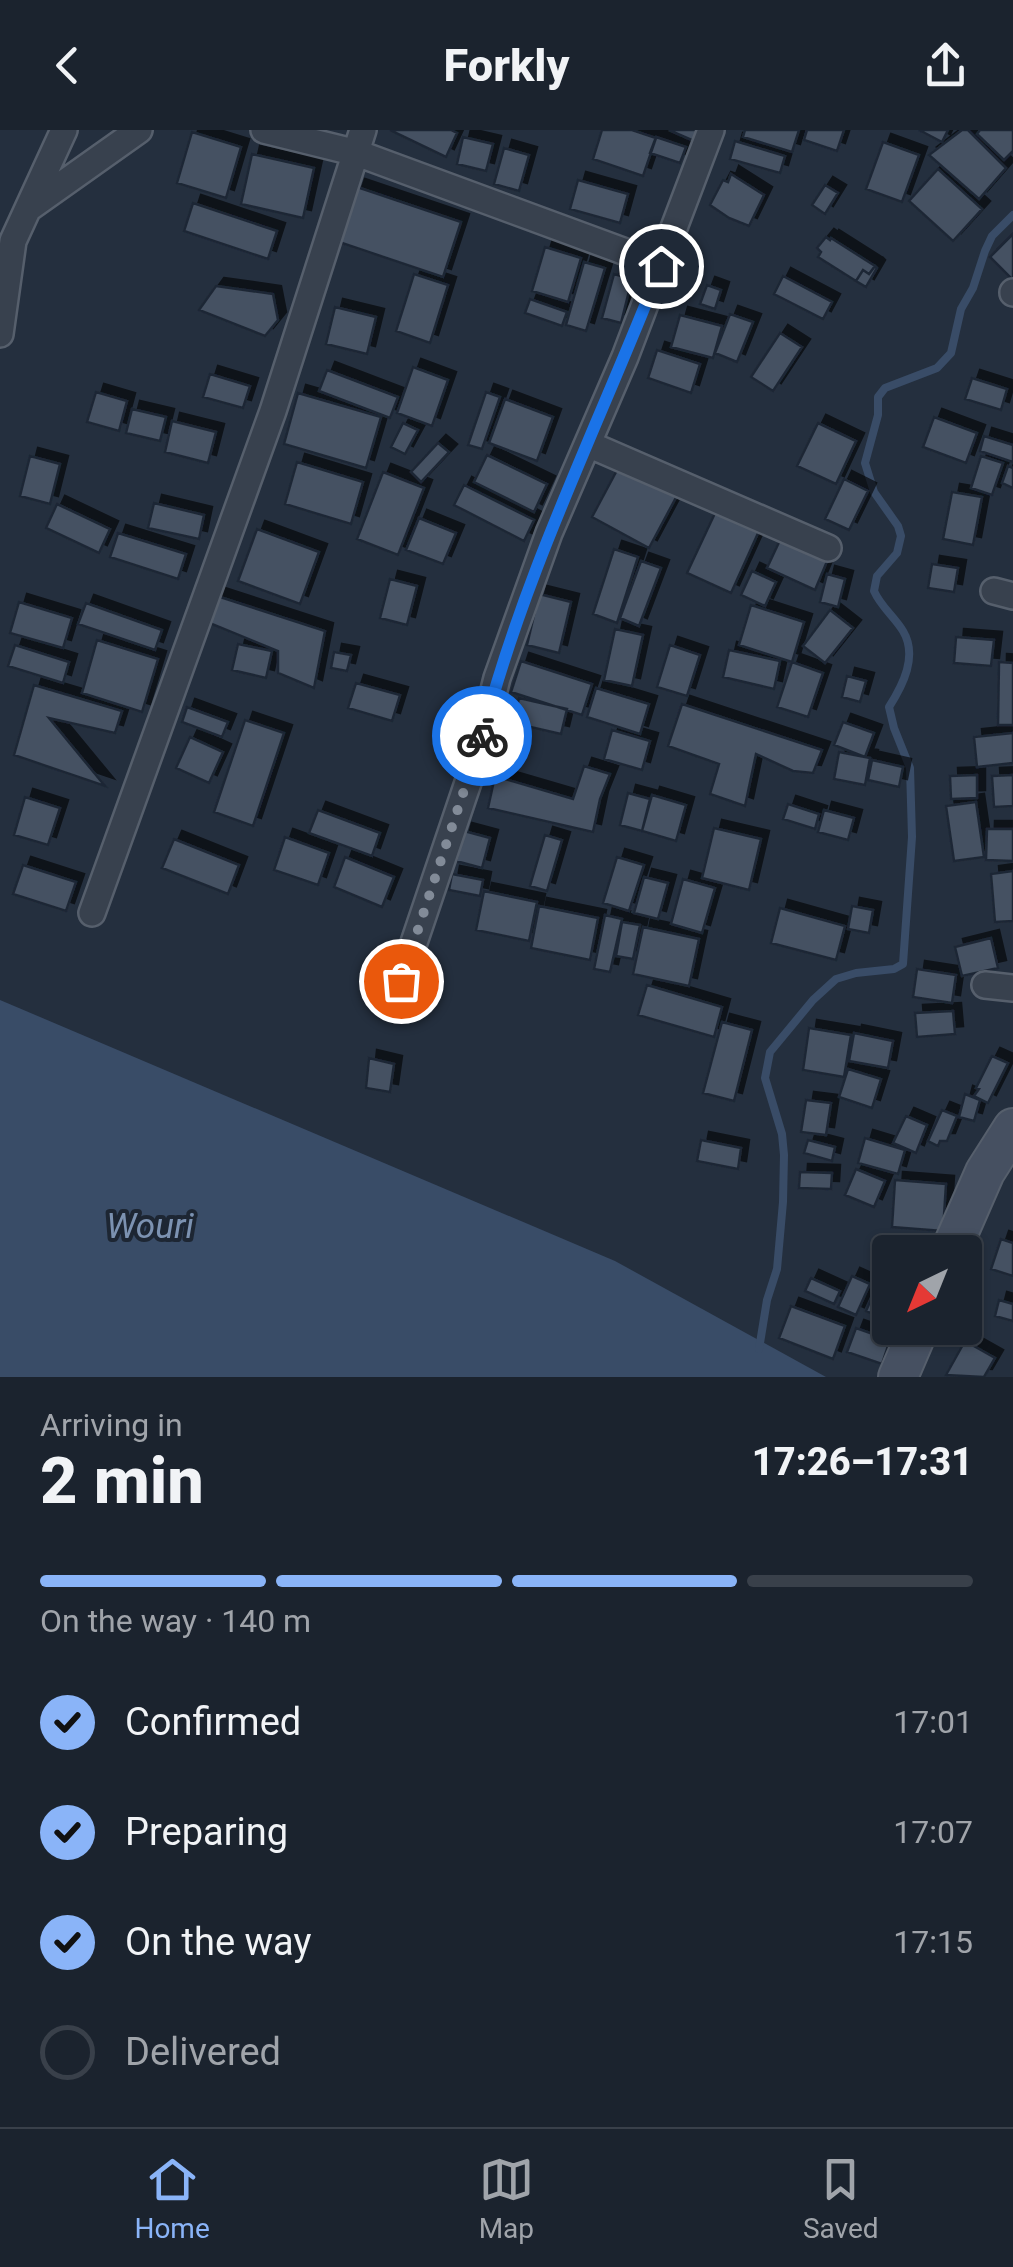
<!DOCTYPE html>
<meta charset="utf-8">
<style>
:root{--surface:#1b232e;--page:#242b36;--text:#f1f3f6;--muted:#a0a4aa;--line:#39404a;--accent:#8ab4f8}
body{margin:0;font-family:Roboto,sans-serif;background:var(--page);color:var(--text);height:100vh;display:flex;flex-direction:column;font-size:38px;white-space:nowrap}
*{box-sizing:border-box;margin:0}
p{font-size:32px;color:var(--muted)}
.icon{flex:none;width:55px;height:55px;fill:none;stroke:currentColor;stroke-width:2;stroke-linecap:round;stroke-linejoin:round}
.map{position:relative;height:1247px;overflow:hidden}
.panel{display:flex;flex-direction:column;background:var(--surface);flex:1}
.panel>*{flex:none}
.needle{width:65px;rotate:223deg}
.fabs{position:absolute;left:872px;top:1105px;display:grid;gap:20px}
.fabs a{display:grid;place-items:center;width:110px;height:110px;border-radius:10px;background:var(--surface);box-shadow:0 2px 8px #0004,0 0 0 2px var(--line);font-size:50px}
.pin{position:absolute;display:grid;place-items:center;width:85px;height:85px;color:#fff;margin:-42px;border:5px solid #fff;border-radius:50%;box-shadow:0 2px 10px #0007}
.courier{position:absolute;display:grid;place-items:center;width:100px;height:100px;margin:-50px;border:8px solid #1a73e8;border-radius:50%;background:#fff;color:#222;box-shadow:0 2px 12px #0007}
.headline em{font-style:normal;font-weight:800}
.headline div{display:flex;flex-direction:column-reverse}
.headline{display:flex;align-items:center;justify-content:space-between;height:170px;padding:0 40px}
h1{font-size:65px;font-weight:800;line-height:75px}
.bar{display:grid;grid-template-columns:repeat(4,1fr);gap:15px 10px;align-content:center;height:120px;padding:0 40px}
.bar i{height:12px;border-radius:8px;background:var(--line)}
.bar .selected{background:var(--accent)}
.bar p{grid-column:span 4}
ol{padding:0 40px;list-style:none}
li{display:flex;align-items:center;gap:30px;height:110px}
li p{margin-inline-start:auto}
li .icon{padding:10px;border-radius:50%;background:var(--accent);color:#111;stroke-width:4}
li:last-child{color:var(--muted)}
li i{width:55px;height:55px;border:5px solid var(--line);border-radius:50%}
header{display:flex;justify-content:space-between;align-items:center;height:130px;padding:0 40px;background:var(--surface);font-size:45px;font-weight:800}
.tab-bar{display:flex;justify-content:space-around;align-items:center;height:140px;border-top:2px solid var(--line);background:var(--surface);font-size:28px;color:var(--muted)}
.tab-bar a{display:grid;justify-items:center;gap:5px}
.tab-bar .selected{color:var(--accent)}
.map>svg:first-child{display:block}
.water{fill:#394c67}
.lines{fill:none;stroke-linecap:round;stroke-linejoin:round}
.stream{stroke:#394c67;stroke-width:8}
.building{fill:#455162;stroke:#1f2835;stroke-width:2.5;filter:url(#shadow)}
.street-casing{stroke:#565f6c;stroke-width:30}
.secondary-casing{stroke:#565f6c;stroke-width:42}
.street{stroke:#38414e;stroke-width:25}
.secondary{stroke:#465061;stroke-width:38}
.done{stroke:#828b98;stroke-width:10;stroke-dasharray:0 18}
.route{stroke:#1a73e8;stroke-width:12}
.labels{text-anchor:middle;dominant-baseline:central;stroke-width:8;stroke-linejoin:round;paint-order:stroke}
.water-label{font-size:35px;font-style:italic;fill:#7c92b1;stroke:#1d2633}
</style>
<header><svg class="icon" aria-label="back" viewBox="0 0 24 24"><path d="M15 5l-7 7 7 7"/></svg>Forkly<svg class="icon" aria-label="share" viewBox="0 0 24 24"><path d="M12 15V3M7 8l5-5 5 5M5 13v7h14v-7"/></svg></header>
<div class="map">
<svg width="1013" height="1247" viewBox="0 0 1013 1247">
<defs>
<filter id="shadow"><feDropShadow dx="8" dy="-8" stdDeviation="0" flood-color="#0009"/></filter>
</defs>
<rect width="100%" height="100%" fill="#242f3e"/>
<path class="water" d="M0 870 615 1131 826 1247H0Z"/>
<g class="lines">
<path class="stream" d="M759 1219 767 1170 777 1139 783 1072 784 1025 782 1004 765 948 770 922 813 870 836 849 856 843 894 839 903 834 912 707 910 638 894 598 889 577C903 555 918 526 903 501 894 486 881 477 874 461L877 446 897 423 901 406 898 396 874 362 865 333 878 285V267L885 258 937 238 951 223 961 179 973 158 985 121 992 106 1013 85"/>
</g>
<path class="building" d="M390 0H451L457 3 446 27Z
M602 0H632L656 8 643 46 593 29Z
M669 0H699L694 11Z
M745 0H799L792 22 743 7Z
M807 0H844L837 21 804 10Z
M919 0H948L942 12Z
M962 0H968L1006 38 979 69 929 25Z
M980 0H1013V21L1004 30 977 4Z
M192 2 241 17 226 68 177 53Z
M463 7 493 14 486 41 457 34Z
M656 7 686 17 680 33 650 23Z
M735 11 785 26 780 43 730 29Z
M883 12 919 25 902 72 866 59Z
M504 18 529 25 519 61 494 54Z
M252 24 314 38 303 88 241 74Z
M938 39 982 79 953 111 909 71Z
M731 44 764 65 749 96 729 88 710 75 723 50 728 52Z
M578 50 628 64 620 93 570 79Z
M825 55 838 63 825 84 812 75Z
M357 57 461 92 443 147 339 112Z
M193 73 277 101 268 129 184 101Z
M1013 104V150L990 127Z
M826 107 830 110 831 108 875 136 869 144 863 140 856 151 818 127 821 122 817 118Z
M545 117 581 128 568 172 532 161Z
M584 132 605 138 586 201 566 195Z
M875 136 877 138 866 157 856 151 863 140 869 144Z
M414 144 448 155 430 213 396 201Z
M614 144 632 149 621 193 602 188Z
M783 146 832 172 823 189 774 164Z
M707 155 721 160 715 179 700 174Z
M216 156 273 164 278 190 265 206 199 180Z
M530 169 567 182 562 196 525 183Z
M335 177 376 187 367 224 326 214Z
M730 184 753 192 737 232 715 223Z
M680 185 722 196 713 228 671 217Z
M780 203 802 217 773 261 751 247Z
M657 220 700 234 691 263 648 248Z
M413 237 448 250 432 296 397 283Z
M327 240 398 267 390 288 319 261Z
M210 244 250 256 243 278 203 267Z
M972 248 1007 259 1001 280 965 269Z
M96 262 127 271 119 301 87 292Z
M486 262 500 267 482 319 468 315Z
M298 263 381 287 366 338 284 314Z
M505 269 553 287 537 331 489 313Z
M132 279 166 287 160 311 126 303Z
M934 287 977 303 966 333 923 317Z
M172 291 216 302 208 333 165 322Z
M403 293 418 300 405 324 391 317Z
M818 293 856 311 836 354 797 336Z
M984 306 1013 315V332L980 321Z
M438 313 449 322 421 352 411 342Z
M487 325 547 354 534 382 474 352Z
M30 326 60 334 50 374 20 366Z
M981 326 1003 333 992 365 971 358Z
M623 329 680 360 649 418 592 387Z
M297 332 363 352 351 394 285 374Z
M1008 336 1013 338V358L1002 353Z
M383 342 424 358 398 425 357 409Z
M844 349 868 361 849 400 825 389Z
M464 355 534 390 524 411 454 375Z
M952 362 982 367 973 415 943 409Z
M154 373 204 385 199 409 148 398Z
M57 374 110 399 99 423 46 398Z
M716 381 759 401 731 463 687 443Z
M419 388 456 403 443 434 406 420Z
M257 399 319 422 300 474 238 451Z
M118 403 186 424 178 449 110 427Z
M781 408 828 429 815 460 767 438Z
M614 419 638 427 617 493 593 484Z
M641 431 661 438 639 496 620 488Z
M932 434 958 438 954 462 928 458Z
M752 441 776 452 765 476 741 465Z
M827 444 845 449 838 477 820 472Z
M390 449 417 456 407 495 380 488Z
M539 464 571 472 559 523 527 515Z
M217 466 325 501 314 558 278 543V521L207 492Z
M19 472 72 488 63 518 10 503Z
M86 473 162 500 155 520 78 494Z
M751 475 804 492 792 532 739 515Z
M830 480 853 498 825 533 803 516Z
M615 499 643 505 632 556 604 550Z
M956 507 994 510 991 536 954 533Z
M97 510 158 529 142 582 82 563Z
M238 514 272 521 266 548 232 540Z
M15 515 69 532 63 553 8 536Z
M670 515 700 525 687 566 657 557Z
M729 520 780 531 774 559 723 547Z
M334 522 351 525 347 541 331 538Z
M521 531 592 554 582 585 511 562Z
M792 532 823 543 808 587 777 577Z
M999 532 1013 533V595H998Z
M847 546 866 551 860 572 842 567Z
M356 553 400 565 392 591 348 578Z
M34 555 122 581 115 603 49 588 105 656 14 625Z
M596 558 649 574 640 604 587 587Z
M519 568 567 579 561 604 513 593Z
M682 574 822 620 813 643 793 641 756 624 745 676 710 664 719 634 668 616Z
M187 577 228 592 222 607 182 592Z
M245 590 284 603 253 696 214 682Z
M843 592 874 603 865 627 834 615Z
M612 600 650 611 642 640 604 629Z
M1013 603V633L977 637 974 607Z
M190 607 223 622 209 653 176 638Z
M839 622 870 628 865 655 834 649Z
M872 630 903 637 899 657 868 650Z
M584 636 610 644 600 669 593 702 488 678 495 646 573 669Z
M977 645V668L951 669 950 646Z
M1013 645V676L994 677 992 646Z
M628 663 650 669 642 701 620 695Z
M652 665 686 675 676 711 642 701Z
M25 667 60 678 48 715 14 705Z
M976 672 984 727 954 731 946 676Z
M788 674 819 684 815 699 783 689Z
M318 680 380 703 372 726 309 703Z
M824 680 854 688 848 710 818 702Z
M714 698 761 709 749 760 702 748Z
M987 699H1013V731L986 730Z
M464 701 490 708 482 738 456 731Z
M545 705 562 710 547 761 530 756Z
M285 707 329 723 318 755 274 740Z
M174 709 239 735 228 764 162 738Z
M345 727 394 747 382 777 334 757Z
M617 727 644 735 629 781 603 773Z
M23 735 76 752 66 781 13 764Z
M1013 741V791L995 792 991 744Z
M452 744 483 750 480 766 449 760Z
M644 747 668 753 658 789 634 783Z
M683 749 715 758 702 803 671 794Z
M484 761 537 772 529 811 476 800Z
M539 776 598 788 590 830 531 818Z
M852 776 873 780 869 803 848 799Z
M780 778 845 796 836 830 771 813Z
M605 785 622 789 610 842 594 839Z
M622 792 640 795 633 829 616 826Z
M643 797 699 809 689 856 633 844Z
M991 808 998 838 962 846 955 817Z
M917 839 956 845 952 873 913 867Z
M647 855 722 877 714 907 638 885Z
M953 881 955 904 917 907 915 883Z
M722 892 752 900 734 971 703 963Z
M809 898 851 905 844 947 803 940Z
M854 903 893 911 888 938 849 931Z
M992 926 1008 933 988 973 974 966 979 959 976 958Z
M369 928 394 934 390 962 366 958Z
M848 939 881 949 872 978 839 967Z
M965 964 980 970 974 991 959 987Z
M806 970 831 973 826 1005 801 1002Z
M942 980 957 986 947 1011H940L938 1016 928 1011Z
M906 986 927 995 916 1023 893 1013Z
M865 1008 905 1020 898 1044 858 1033Z
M701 1010 741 1018 738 1039 697 1031Z
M808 1010 835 1017 832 1031 804 1023Z
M856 1039 885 1051 874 1077 845 1065Z
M800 1042 832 1043 831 1059 799 1058Z
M895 1050 946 1054 943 1101 892 1097Z
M1001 1109 1013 1113V1146L991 1139Z
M888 1131 890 1132V1192L866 1181Z
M852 1146 870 1154 856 1185 838 1177Z
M811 1148 840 1161 834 1174 805 1161Z
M999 1170 1013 1174V1191L995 1186Z
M791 1176 845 1196 833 1229 779 1208Z
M856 1198 890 1210 882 1234 847 1222Z
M965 1211 995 1228 984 1247 946 1245Z"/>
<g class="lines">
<g class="street-casing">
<path id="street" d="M264 0 357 23 661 135
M29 78 139 0
M1013 162V163
M0 204 13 111 64 0
M588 314 828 418
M994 461 1013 466
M92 783 273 281 363 0
M401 851 479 620 497 548 549 403 625 227 711 0
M985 855 1013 858"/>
</g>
<g class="secondary-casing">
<path id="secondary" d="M950 1122 985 1042 1013 998
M898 1247 919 1198"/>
</g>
<use href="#street" class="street"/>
<use href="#secondary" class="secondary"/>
</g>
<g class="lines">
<path class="done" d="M401 851 482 606"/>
<path class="route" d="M482 606C524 443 600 292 661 136"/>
</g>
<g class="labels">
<g class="water-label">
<text x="150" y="1096">Wouri</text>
</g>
</g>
</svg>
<div class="fabs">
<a><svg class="needle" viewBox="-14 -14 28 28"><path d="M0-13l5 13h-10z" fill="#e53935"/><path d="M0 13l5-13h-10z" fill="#a0a4aa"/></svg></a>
</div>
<div class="pin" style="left:401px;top:851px;background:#ea580c"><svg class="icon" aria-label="bag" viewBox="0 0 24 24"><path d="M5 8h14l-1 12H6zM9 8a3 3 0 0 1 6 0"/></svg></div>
<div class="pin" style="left:661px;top:136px;background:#1f2937"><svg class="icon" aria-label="home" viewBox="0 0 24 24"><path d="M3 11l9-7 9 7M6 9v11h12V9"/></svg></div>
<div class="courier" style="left:482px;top:606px"><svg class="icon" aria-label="bike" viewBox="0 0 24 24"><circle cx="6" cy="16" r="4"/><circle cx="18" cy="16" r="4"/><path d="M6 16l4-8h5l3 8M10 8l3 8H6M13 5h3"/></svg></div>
</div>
<section class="panel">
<div class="headline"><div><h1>2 min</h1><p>Arriving in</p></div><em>17:26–17:31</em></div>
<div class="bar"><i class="selected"></i><i class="selected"></i><i class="selected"></i><i></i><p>On the way · 140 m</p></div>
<ol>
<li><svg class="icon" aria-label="check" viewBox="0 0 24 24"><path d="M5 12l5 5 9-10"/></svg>Confirmed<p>17:01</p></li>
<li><svg class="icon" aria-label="check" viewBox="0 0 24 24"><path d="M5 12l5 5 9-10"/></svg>Preparing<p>17:07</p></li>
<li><svg class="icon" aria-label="check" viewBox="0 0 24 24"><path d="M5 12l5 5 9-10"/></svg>On the way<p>17:15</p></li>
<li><i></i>Delivered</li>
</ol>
</section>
<nav class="tab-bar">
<a class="selected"><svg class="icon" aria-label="home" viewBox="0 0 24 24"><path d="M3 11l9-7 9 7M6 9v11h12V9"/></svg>Home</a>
<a><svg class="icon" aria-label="map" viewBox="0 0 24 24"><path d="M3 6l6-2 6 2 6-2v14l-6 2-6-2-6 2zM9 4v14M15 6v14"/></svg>Map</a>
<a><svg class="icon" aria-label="saved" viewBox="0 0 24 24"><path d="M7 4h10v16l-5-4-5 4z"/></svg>Saved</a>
</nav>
